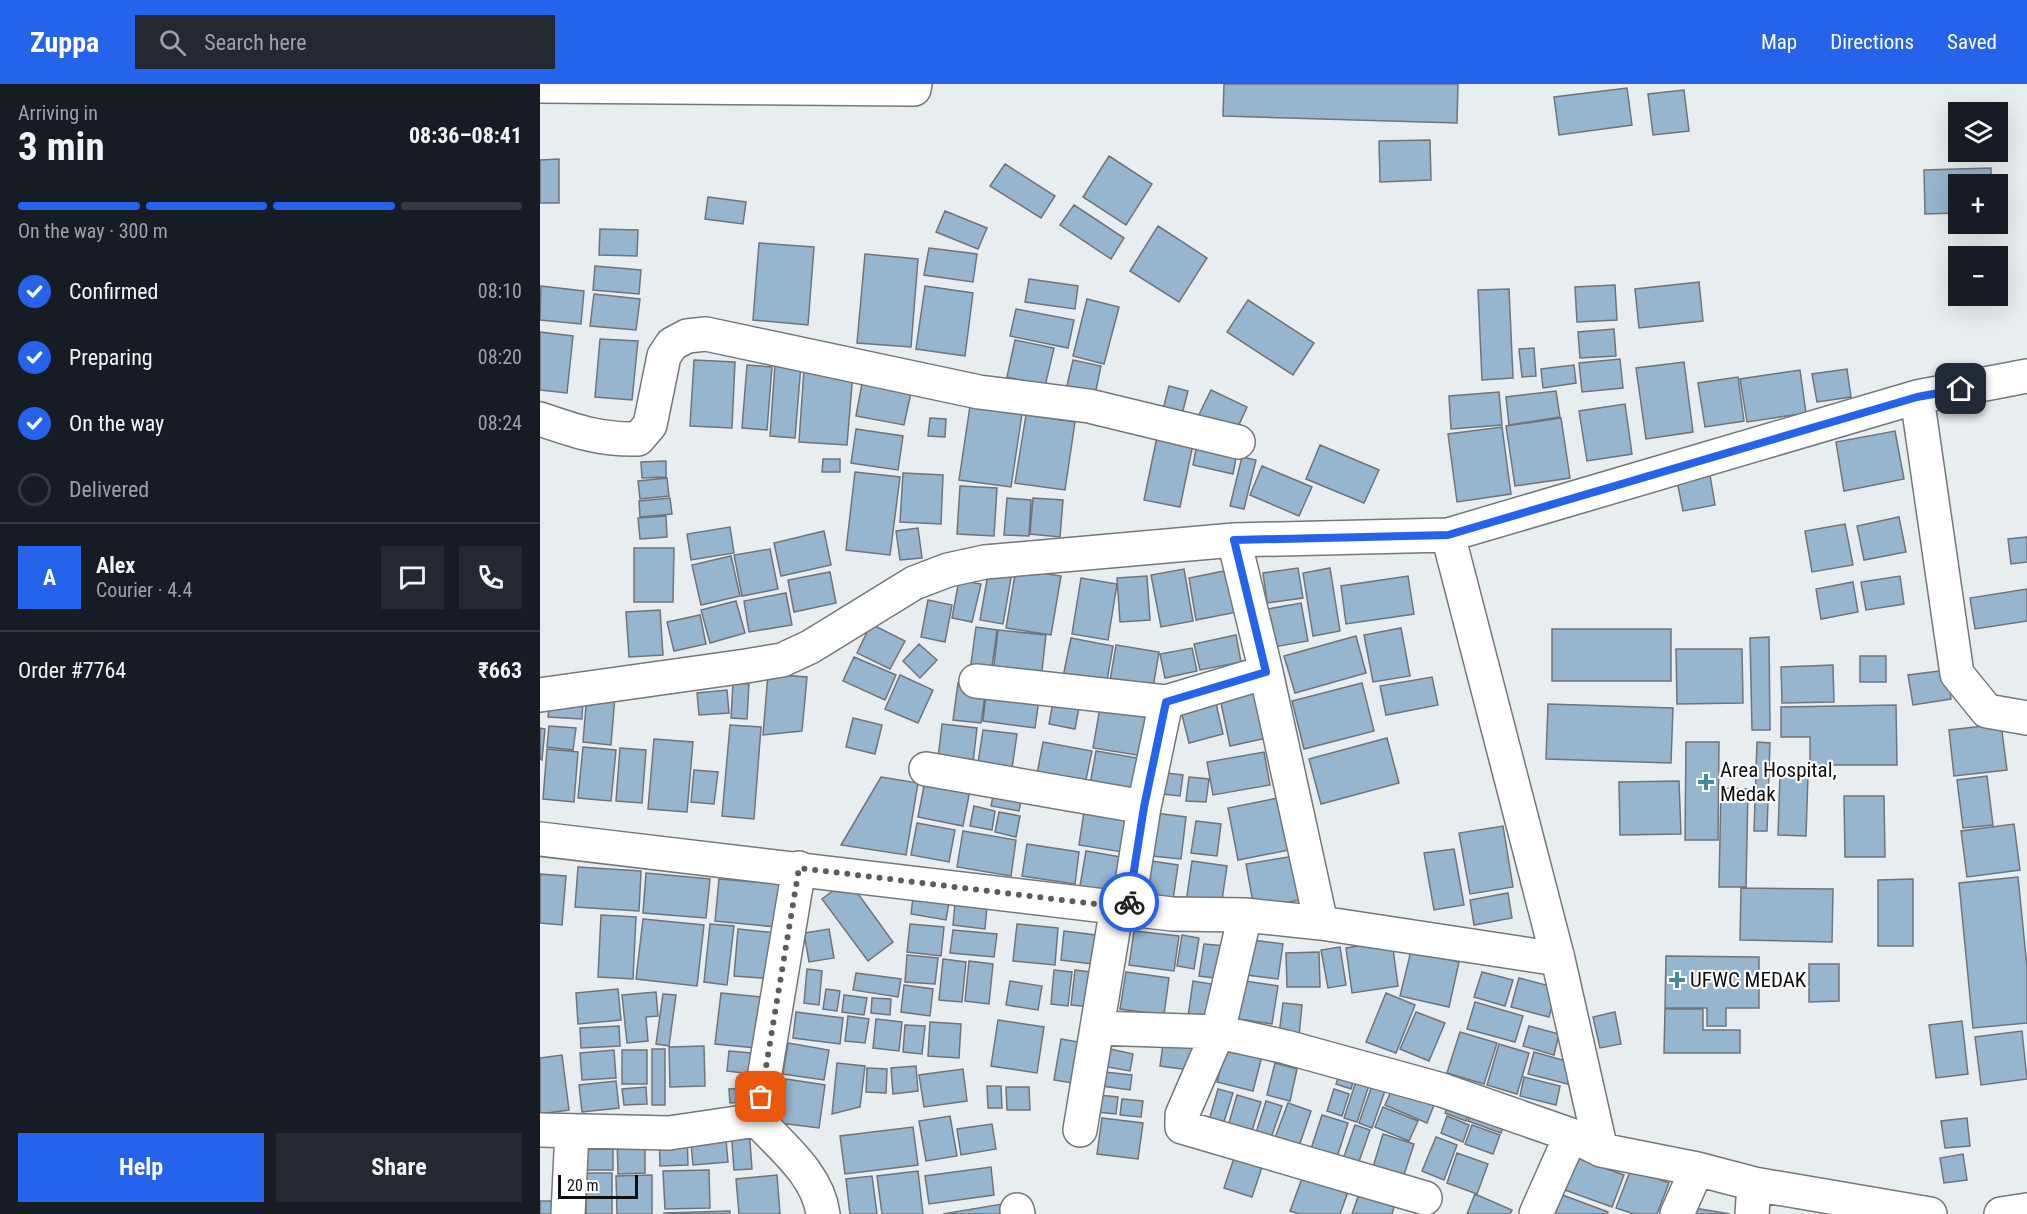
<!DOCTYPE html>
<meta charset="utf-8">
<style>
:root{--surface:#171b24;--page:#242831;--text:#f1f3f6;--muted:#9ea1a6;--line:#363941;--accent:#2563eb}
body{margin:0;font-family:"Roboto Condensed",sans-serif;background:var(--page);color:var(--text);height:100vh;display:flex;flex-direction:column;font-size:22px;white-space:nowrap}
*{box-sizing:border-box;margin:0}
p{font-size:20px;color:var(--muted)}
.icon{flex:none;width:33px;height:33px;fill:none;stroke:currentColor;stroke-width:2;stroke-linecap:round;stroke-linejoin:round}
.map{position:relative;flex:1;overflow:hidden}
.side{display:flex;flex-direction:column;background:var(--surface);width:540px}
.side>*{flex:none}
.fabs{position:absolute;left:1408px;top:18px;display:grid;gap:12px}
.fabs a{display:grid;place-items:center;width:60px;height:60px;border-radius:0px;background:var(--surface);box-shadow:0 6px 24px #0002;font-size:30px}
.scale{position:absolute;left:18px;bottom:15px;width:80px;box-sizing:border-box;padding-left:6px;border:3px solid #0d0f10;border-top:0;font-size:16px;line-height:21px;white-space:nowrap;color:#0d0f10;-webkit-text-stroke:4px #fff;paint-order:stroke}
.pin{position:absolute;display:grid;place-items:center;width:51px;height:51px;color:#fff;margin:-26px;border-radius:12px;box-shadow:0 3px 9px #0006}
.courier{position:absolute;display:grid;place-items:center;width:60px;height:60px;margin:-30px;border:4px solid #2563eb;border-radius:50%;background:#fff;color:#222;box-shadow:0 2px 8px #0007}
.summary em{font-style:normal;font-weight:700}
.summary div{display:flex;flex-direction:column-reverse}
.summary{display:flex;align-items:center;justify-content:space-between;height:102px;padding:0 18px}
h1{font-size:39px;font-weight:700;line-height:45px}
.bar{display:grid;grid-template-columns:repeat(4,1fr);gap:9px 6px;align-content:center;height:72px;padding:0 18px}
.bar i{height:8px;border-radius:4px;background:var(--line)}
.bar .active{background:var(--accent)}
.bar p{grid-column:span 4}
.line{display:flex;align-items:center;gap:15px;padding:0 18px;border-top:2px solid var(--line)}
.line div{flex:1}
.round{display:grid;place-items:center;flex:none;width:63px;height:63px;border-radius:0px;background:var(--page)}
ol{padding:0 18px;list-style:none}
li{display:flex;align-items:center;gap:18px;height:66px}
li p{margin-inline-start:auto}
li .icon{padding:6px;border-radius:50%;background:var(--accent);color:#fff;stroke-width:4}
li:last-child{color:var(--muted)}
li i{width:33px;height:33px;border:3px solid var(--line);border-radius:50%}
.cta{display:flex;gap:12px;margin-top:auto;padding:12px 18px}
.cta a{flex:1;height:69px;border-radius:0px;background:var(--accent);color:#fff;font-size:24px;font-weight:700;line-height:69px;text-align:center}
.cta a+a{background:var(--page);color:var(--text)}
header{display:flex;align-items:center;gap:36px;box-sizing:border-box;height:84px;padding:0 30px;background:var(--accent);color:#fff}
header strong{font-size:28px}
nav{display:flex;gap:33px;margin-inline-start:auto;font-size:21px}
.search{width:420px;height:54px;background:var(--page);display:flex;align-items:center;gap:15px;box-sizing:border-box;padding:0 21px;border-radius:0px;color:var(--muted);font-size:22px}
main{display:flex;flex:1;min-height:0}
.map>svg:first-child{display:block}
.building{fill:#96b5ce;stroke:#707478;stroke-width:1.5}
.lines{fill:none;stroke-linecap:round;stroke-linejoin:round}
.minor-casing{stroke:#73777a;stroke-width:36}
.minor{stroke:#fff;stroke-width:33}
.done{stroke:#5a5d5e;stroke-width:6;stroke-dasharray:0 10.8}
.route{stroke:#2563eb;stroke-width:8}
.poi-dot{fill:#468c98;stroke:#fff;stroke-width:2}
.labels{text-anchor:middle;dominant-baseline:central;stroke-width:4.5;stroke-linejoin:round;paint-order:stroke}
.poi-label{font-size:21px;fill:#0d0f10;stroke:#fff;text-anchor:start}
</style>
<header>
<strong>Zuppa</strong>
<div class="search"><svg class="icon" aria-label="search" viewBox="0 0 24 24"><circle cx="10" cy="10" r="6"/><path d="M15 15l6 6"/></svg>Search here</div>
<nav><a>Map</a><a>Directions</a><a>Saved</a></nav>
</header>
<main>
<section class="side">
<div class="summary"><div><h1>3 min</h1><p>Arriving in</p></div><em>08:36–08:41</em></div>
<div class="bar"><i class="active"></i><i class="active"></i><i class="active"></i><i></i><p>On the way · 300 m</p></div>
<ol>
<li><svg class="icon" aria-label="check" viewBox="0 0 24 24"><path d="M5 12l5 5 9-10"/></svg>Confirmed<p>08:10</p></li>
<li><svg class="icon" aria-label="check" viewBox="0 0 24 24"><path d="M5 12l5 5 9-10"/></svg>Preparing<p>08:20</p></li>
<li><svg class="icon" aria-label="check" viewBox="0 0 24 24"><path d="M5 12l5 5 9-10"/></svg>On the way<p>08:24</p></li>
<li><i></i>Delivered</li>
</ol>
<div class="line" style="height:108px"><b class="round" style="background:var(--accent);color:#fff">A</b><div><b>Alex</b><p>Courier · 4.4</p></div><a class="round"><svg class="icon" aria-label="chat" viewBox="0 0 24 24"><path d="M4 5h16v11H9l-5 4z"/></svg></a><a class="round"><svg class="icon" aria-label="phone" viewBox="0 0 24 24"><path d="M5 4h4l2 5-3 2q2 4 5 5l2-3 5 2v4C11 20 4 13 5 4z"/></svg></a></div>
<div class="line" style="height:78px"><div>Order #7764</div><b>₹663</b></div>
<div class="cta"><a>Help</a><a>Share</a></div>
</section>
<div class="map">
<svg width="1487" height="1130" viewBox="0 0 1487 1130">
<rect width="100%" height="100%" fill="#e8edf0"/>
<path class="building" d="M684 0H918L917 39 683 32Z
M1087 4 1092 41 1019 51 1014 13Z
M1144 6 1149 47 1113 51 1108 10Z
M890 56 891 96 840 98 839 57Z
M569 72 612 100 586 141 543 113Z
M19 75V119H0V76Z
M465 80 515 112 501 134 450 102Z
M1451 84V100H1419V129L1385 130 1384 86Z
M168 113 206 118 203 140 165 135Z
M534 121 584 154 571 175 520 141Z
M405 127 447 144 438 165 396 148Z
M618 142 667 174 639 218 590 187Z
M60 145 98 146 97 172 59 171Z
M219 159 274 163 268 241 213 236Z
M389 164 437 170 433 198 384 191Z
M325 170 378 175 371 263 317 259Z
M55 182 101 186 99 210 53 206Z
M489 195 538 202 535 225 485 218Z
M1159 198 1163 237 1099 244 1095 205Z
M1075 201 1077 236 1037 238 1035 203Z
M1 202 44 207 41 240 0 236Z
M385 202 433 209 425 272 376 265Z
M969 205 973 294 942 296 938 206Z
M54 210 100 215 96 246 50 242Z
M547 215 579 223 564 280 533 272Z
M708 216 774 259 753 291 687 248Z
M476 225 534 236 528 264 470 252Z
M1074 245 1076 272 1040 274 1038 248Z
M0 248 33 252 27 309 0 306Z
M60 255 98 257 92 316 55 313Z
M475 256 514 264 505 302 467 293Z
M994 264 996 292 982 293 979 265Z
M1080 275 1083 304 1042 308 1039 279Z
M154 276 195 278 192 344 150 342Z
M533 276 561 282 555 311 526 306Z
M1144 278 1153 348 1106 355 1096 284Z
M235 280 261 281 255 354 230 352Z
M207 281 232 283 227 346 202 344Z
M1034 281 1036 299 1003 304 1001 285Z
M264 285 313 288 307 361 259 358Z
M1307 285 1311 313 1277 318 1272 290Z
M1260 286 1266 329 1207 338 1200 295Z
M1198 293 1204 337 1165 343 1158 299Z
M323 294 372 304 364 341 316 332Z
M629 302 648 307 640 338 621 333Z
M671 306 707 323 692 356 655 339Z
M1016 307 1020 333 969 341 966 313Z
M959 308 962 341 911 345 909 312Z
M1085 320 1092 370 1047 377 1039 327Z
M430 322 482 330 471 403 419 396Z
M486 331 535 338 525 406 475 399Z
M390 334 406 335 405 353 388 352Z
M1021 334 1030 394 975 402 966 342Z
M962 343 971 410 917 418 908 350Z
M316 345 363 352 358 386 311 379Z
M1355 347 1364 395 1304 407 1296 358Z
M617 353 653 360 640 423 604 416Z
M780 361 839 386 824 419 766 395Z
M656 365 696 374 693 390 653 381Z
M702 373 716 376 704 425 690 422Z
M283 375H300V388H282Z
M126 377V393L102 394 101 378Z
M722 382 772 403 759 432 710 411Z
M315 388 360 393 350 471 306 466Z
M363 389 403 391 401 440 360 438Z
M1170 391 1175 421 1143 427 1137 397Z
M127 394 129 412 100 415 98 397Z
M420 402 457 404 454 452 417 450Z
M130 414 132 430 100 433 99 417Z
M467 414 491 416 489 452 464 451Z
M493 414 523 416 520 453 490 450Z
M126 432 127 453 100 455 98 434Z
M1359 433 1366 468 1324 476 1317 442Z
M1305 440 1313 481 1272 488 1265 447Z
M190 443 194 469 151 476 147 450Z
M378 444 382 474 360 476 356 447Z
M284 447 291 481 241 492 234 459Z
M1487 453V478L1471 480 1468 455Z
M94 464H134L133 518H94Z
M230 465 238 505 202 512 194 471Z
M191 472 200 512 161 521 152 481Z
M449 484 472 488 463 540 440 536Z
M758 484 763 514 727 519 723 489Z
M790 484 800 547 773 552 763 489Z
M476 485 521 492 511 551 466 544Z
M644 485 653 537 621 543 611 491Z
M689 486 697 528 656 536 649 494Z
M290 488 296 519 254 528 248 496Z
M607 492 610 536 580 538 577 494Z
M868 492 874 530 806 540 801 502Z
M1360 492 1364 520 1326 526 1321 498Z
M541 494 577 500 568 556 532 550Z
M419 496 441 500 432 538 412 534Z
M1313 498 1318 528 1281 535 1276 505Z
M1487 505V537L1435 545 1430 514Z
M246 509 252 541 209 548 204 517Z
M388 516 412 521 405 558 381 553Z
M196 517 205 549 170 559 161 526Z
M761 519 768 557 734 563 728 525Z
M120 526 123 571 89 573 86 528Z
M160 531 166 560 134 567 127 538Z
M331 540 365 557 350 585 317 569Z
M436 543 457 546 451 590 430 587Z
M861 544 870 592 833 598 824 551Z
M1012 545H1131V597H1012Z
M458 546 506 551 501 595 453 590Z
M696 551 701 578 660 586 654 560Z
M816 552 826 589 755 609 744 572Z
M1229 553 1230 646H1212L1210 554Z
M531 554 573 562 566 602 523 593Z
M379 560 397 576 380 594 363 577Z
M576 561 619 568 612 610 569 603Z
M652 564 657 587 625 594 620 570Z
M1136 565H1202L1203 619 1137 620Z
M1320 572H1346V598H1320Z
M314 573 356 591 345 616 303 597Z
M1293 581 1294 618 1242 619 1241 583Z
M1407 586 1411 615 1373 621 1368 591Z
M228 590 267 593 262 647 223 651Z
M360 591 393 606 378 639 345 625Z
M892 593 898 621 846 631 840 602Z
M193 599 209 600 207 635 191 634Z
M418 599 446 604 441 639 413 636Z
M822 599 834 647 764 665 752 617Z
M447 602 500 608 495 644 443 637Z
M187 606 189 629 159 631 157 609Z
M718 606 727 654 690 662 680 614Z
M515 608 541 613 535 645 509 640Z
M47 610 75 612 71 661 43 658Z
M10 612 43 614 42 635 8 633Z
M675 615 683 650 649 659 640 623Z
M561 618 611 626 603 672 553 664Z
M1008 620 1133 624 1131 679 1006 675Z
M1356 621 1357 681H1270V653H1241V623Z
M313 634 342 641 335 670 306 663Z
M402 640 437 644 432 687 397 683Z
M1461 640 1467 686 1414 692 1409 646Z
M190 641 221 643 214 735 182 732Z
M9 642 36 644 33 666 7 663Z
M0 644 5 645 2 676 0 675Z
M443 646 477 650 471 691 437 686Z
M847 654 859 699 781 720 769 675Z
M114 655 153 658 147 728 108 725Z
M503 658 552 667 543 710 495 701Z
M1146 658H1179L1178 756H1145Z
M1217 658 1230 659 1227 747H1214Z
M43 663 76 666 71 717 38 714Z
M80 664 106 666 102 719 76 717Z
M7 665 38 668 34 718 3 715Z
M556 667 603 675 595 714 549 706Z
M724 668 730 701 673 711 667 678Z
M154 686 178 688 174 720 151 718Z
M617 688 643 691 640 712 614 709Z
M1240 690 1268 691 1266 752 1238 751Z
M1447 692 1453 741 1423 744 1417 696Z
M341 693 378 699 366 771 301 761Z
M649 693 669 695 666 718 646 717Z
M385 697 430 706 423 742 378 733Z
M1139 697 1141 750 1080 751 1079 698Z
M455 703 483 708 479 727 451 722Z
M1181 704 1208 705 1206 803H1179Z
M748 712 759 764 698 776 688 724Z
M1304 712H1344L1345 773H1305Z
M545 721 596 729 589 769 539 761Z
M434 722 455 727 452 746 430 742Z
M459 728 480 732 476 753 455 748Z
M607 728 646 733 641 775 602 771Z
M656 737 681 740 677 772 651 769Z
M377 739 415 746 409 778 371 771Z
M1474 740 1480 786 1427 793 1421 747Z
M963 742 973 803 930 810 919 749Z
M423 747 476 756 471 792 417 783Z
M487 760 539 768 535 800 482 792Z
M914 765 924 821 894 826 884 769Z
M546 767 593 775 588 810 540 802Z
M766 770 773 814 714 824 706 780Z
M605 776 638 781 633 816 600 811Z
M652 777 687 782 681 823 646 818Z
M38 783 101 787 99 827 35 823Z
M106 789 170 795 166 834 103 829Z
M0 790 26 792 22 841 0 839Z
M1478 793 1487 883V939L1433 944 1419 799Z
M179 795 240 800 236 843 175 837Z
M1373 795V862H1338V796Z
M308 796 353 858 328 877 282 815Z
M1201 804 1293 805 1292 858 1200 856Z
M968 809 972 834 934 841 930 816Z
M373 813 409 818 406 836 371 830Z
M415 819 447 822 445 845 413 841Z
M61 831 96 833 93 895 58 893Z
M103 835 164 841 157 902 96 895Z
M170 840 194 842 187 901 164 898Z
M370 840 404 843 401 872 367 868Z
M477 840 518 844 515 881 473 877Z
M198 845 237 849 234 895 194 892Z
M289 845 294 874 269 878 264 849Z
M413 846 457 850 454 873 410 869Z
M524 847 556 851 552 880 521 876Z
M594 847 639 852 634 887 589 881Z
M642 851 659 854 654 885 637 882Z
M704 855 743 860 738 895 699 890Z
M852 857 858 902 812 909 806 864Z
M664 860 686 862 681 895 659 892Z
M800 863 806 901 788 904 781 866Z
M871 867 919 878 909 923 860 912Z
M779 868 780 903H747L746 869Z
M367 871 398 874 395 900 365 898Z
M1126 872 1219 873V924H1186V942H1167V924H1125Z
M403 875 426 878 422 918 399 916Z
M429 877 453 880 449 920 425 917Z
M1269 880H1299V917L1269 918Z
M267 885 282 887 279 921 264 919Z
M514 886 532 888 528 922 511 920Z
M535 886 558 889 553 923 531 921Z
M586 888 629 894 624 931 580 925Z
M942 888 973 896 965 922 934 913Z
M316 889 361 895 358 913 313 906Z
M979 894 1017 904 1009 933 971 923Z
M698 896 738 902 732 940 692 934Z
M470 897 502 902 498 926 466 921Z
M653 897 684 902 679 938 648 933Z
M364 901 393 905 390 932 361 928Z
M78 905 81 936 38 940 36 909Z
M286 905 300 907 297 927 283 925Z
M116 908 118 932 106 933 108 957 87 959 82 911Z
M181 909 232 914 226 965 175 960Z
M846 909 875 921 856 969 826 958Z
M123 910 136 911 129 962 116 960Z
M304 911 327 914 324 931 302 928Z
M332 914 351 915 350 931 331 929Z
M935 918 983 932 975 958 927 945Z
M743 919 762 921 759 952 739 950Z
M1125 925H1163V946H1200V969H1124Z
M256 928 303 934 300 960 253 954Z
M876 928 905 939 889 977 860 965Z
M1075 928 1081 960 1060 964 1053 933Z
M308 932 329 935 325 959 305 957Z
M336 935 362 938 359 967 333 964Z
M458 936 504 943 497 989 451 982Z
M1422 937 1428 990 1396 994 1389 941Z
M390 938 421 940 419 974 388 972Z
M365 941 385 942 382 970 363 968Z
M79 942 80 962 41 964 40 944Z
M989 942 1019 950 1014 971 983 962Z
M1482 947 1487 995 1441 1001 1435 953Z
M920 948 957 959 944 1000 907 989Z
M624 953 662 959 657 987 620 982Z
M521 955 550 960 543 1001 514 996Z
M248 959 289 966 284 996 243 990Z
M959 960 989 969 977 1010 947 1001Z
M164 962 165 1002 130 1003 129 963Z
M686 963 722 972 713 1007 677 998Z
M112 965H125V1021H112Z
M570 965 593 970 590 987 567 983Z
M74 966 76 994 42 996 40 969Z
M82 966H107V1000H82Z
M189 967 223 970 221 991 187 987Z
M994 968 1033 979 1028 1000 988 990Z
M22 971 29 1026 0 1030V974Z
M297 979 325 982 320 1023 292 1030Z
M735 979 757 985 750 1017 727 1011Z
M803 980 817 985 811 1005 796 1000Z
M376 982 378 1007 353 1010 351 984Z
M327 984 347 985 346 1009 326 1008Z
M423 985 427 1017 384 1023 379 991Z
M564 988 592 991 590 1006 562 1002Z
M819 988 832 992 817 1038 804 1034Z
M835 993 848 998 832 1044 819 1039Z
M984 993 1020 1002 1016 1021 980 1012Z
M246 995 285 1001 279 1044 240 1039Z
M76 997 79 1024 42 1028 39 1001Z
M855 998 896 1016 887 1039 845 1021Z
M447 1002H461L462 1024H448Z
M106 1003 107 1020 84 1021 82 1005Z
M466 1003H489L490 1026H467Z
M215 1004 216 1017 190 1019 189 1005Z
M678 1005 693 1009 682 1044 668 1040Z
M794 1005 809 1010 802 1032 787 1027Z
M912 1010 932 1017 926 1037 905 1029Z
M558 1011 578 1013 576 1030 556 1028Z
M697 1011 721 1018 710 1053 687 1046Z
M582 1015 603 1017 601 1033 580 1031Z
M726 1017 742 1022 730 1057 715 1052Z
M748 1019 771 1027 757 1068 733 1059Z
M843 1023 878 1037 869 1057 835 1043Z
M933 1024 966 1035 961 1049 928 1037Z
M782 1031 808 1039 796 1076 770 1068Z
M410 1032 417 1072 386 1077 379 1037Z
M907 1032 929 1041 923 1058 901 1049Z
M562 1034 603 1039 598 1075 557 1070Z
M1427 1034 1430 1062 1405 1064 1401 1037Z
M452 1040 456 1065 421 1071 417 1045Z
M815 1041 830 1046 815 1089 800 1084Z
M932 1041 960 1051 953 1070 925 1060Z
M373 1043 378 1081 305 1090 300 1052Z
M185 1045 188 1078 153 1081 150 1048Z
M209 1045 212 1085 194 1086 191 1046Z
M147 1048 148 1081 120 1082 119 1050Z
M843 1050 874 1060 860 1103 830 1093Z
M46 1052H73V1086H46Z
M77 1053H105V1089L78 1090Z
M896 1053 917 1061 904 1096 882 1087Z
M698 1062 726 1071 712 1113 684 1104Z
M917 1069 948 1080 937 1110 907 1099Z
M1423 1070 1427 1096 1404 1099 1400 1074Z
M1037 1074 1084 1091 1072 1123 1025 1106Z
M451 1083 454 1111 389 1120 385 1092Z
M1091 1085 1129 1099 1117 1130H1094L1076 1124Z
M169 1086 170 1124 125 1125 123 1087Z
M378 1087 383 1130H342L337 1092Z
M46 1089H72V1130H46Z
M764 1089 809 1105 800 1130H759L750 1127Z
M112 1091V1130H77L76 1092Z
M237 1091 240 1130H199L196 1095Z
M332 1092 337 1130H310L306 1095Z
M820 1107 855 1120 852 1130H812Z
M1017 1109 1068 1128 1067 1130H1009Z
M935 1110 972 1126 970 1130H927Z
M0 1117H13V1130H0Z
M462 1120 464 1130H403Z
M1154 1124 1190 1130H1153Z
M190 1127V1130H124V1129Z"/>
<g class="lines">
<g class="minor-casing">
<path id="minor" d="M0 2 374 5 375 0
M1377 313 1417 590 1447 627 1487 634
M0 335C35 347 60 356 98 355L110 341 124 272 132 260 147 252 166 250 439 308 549 322 698 358
M694 456 726 588 781 839
M436 597 626 618 726 588
M0 611 206 582 242 576 270 563 374 499 408 486 445 478 694 456 908 451 1377 313 1487 292
M386 685 604 723
M0 755 632 830 705 831 781 839 1018 875
M588 824 604 723 626 618
M705 831 678 948 642 1031V1043L885 1114
M557 944 678 948 746 963 902 1006 1031 1051 1061 1066 1018 875 908 451
M217 1036C242 1063 278 1091 283 1130
M0 1046 129 1049 217 1036 259 784
M540 1046 577 823
M1061 1066 1157 1085 1214 1100 1212 1130
M1214 1100 1390 1130
M477 1126 478 1130
M28 1130 32 1047
M996 1130 1031 1051
M1137 1130 1157 1085
M1461 1130 1487 1126"/>
</g>
<use href="#minor" class="minor"/>
</g>
<g class="lines">
<path class="done" d="M221 1013 259 784 588 824 589 818"/>
<path class="route" d="M589 818 604 723 626 618 726 588 694 456 908 451 1377 313 1421 305"/>
</g>
<g class="poi-dot">
<path d="M1163 689h6v6h6v6h-6v6h-6v-6h-6v-6h6z"/>
<path d="M1134 887h6v6h6v6h-6v6h-6v-6h-6v-6h6z"/>
</g>
<g class="labels">
<g class="poi-label">
<text x="1180" y="686">Area Hospital,<tspan x="1180" dy="24">Medak</tspan></text>
<text x="1150" y="896">UFWC MEDAK</text>
</g>
</g>
</svg>
<div class="fabs">
<a><svg class="icon" aria-label="layers" viewBox="0 0 24 24"><path d="M12 4l9 5-9 5-9-5zM3 14l9 5 9-5"/></svg></a>
<a>+</a>
<a>−</a>
</div>
<div class="scale">20 m</div>
<div class="pin" style="left:221px;top:1013px;background:#ea580c"><svg class="icon" aria-label="bag" viewBox="0 0 24 24"><path d="M5 8h14l-1 12H6zM9 8a3 3 0 0 1 6 0"/></svg></div>
<div class="pin" style="left:1421px;top:305px;background:#1f2937"><svg class="icon" aria-label="home" viewBox="0 0 24 24"><path d="M3 11l9-7 9 7M6 9v11h12V9"/></svg></div>
<div class="courier" style="left:589px;top:818px"><svg class="icon" aria-label="bike" viewBox="0 0 24 24"><circle cx="6" cy="16" r="4"/><circle cx="18" cy="16" r="4"/><path d="M6 16l4-8h5l3 8M10 8l3 8H6M13 5h3"/></svg></div>
</div>
</main>
